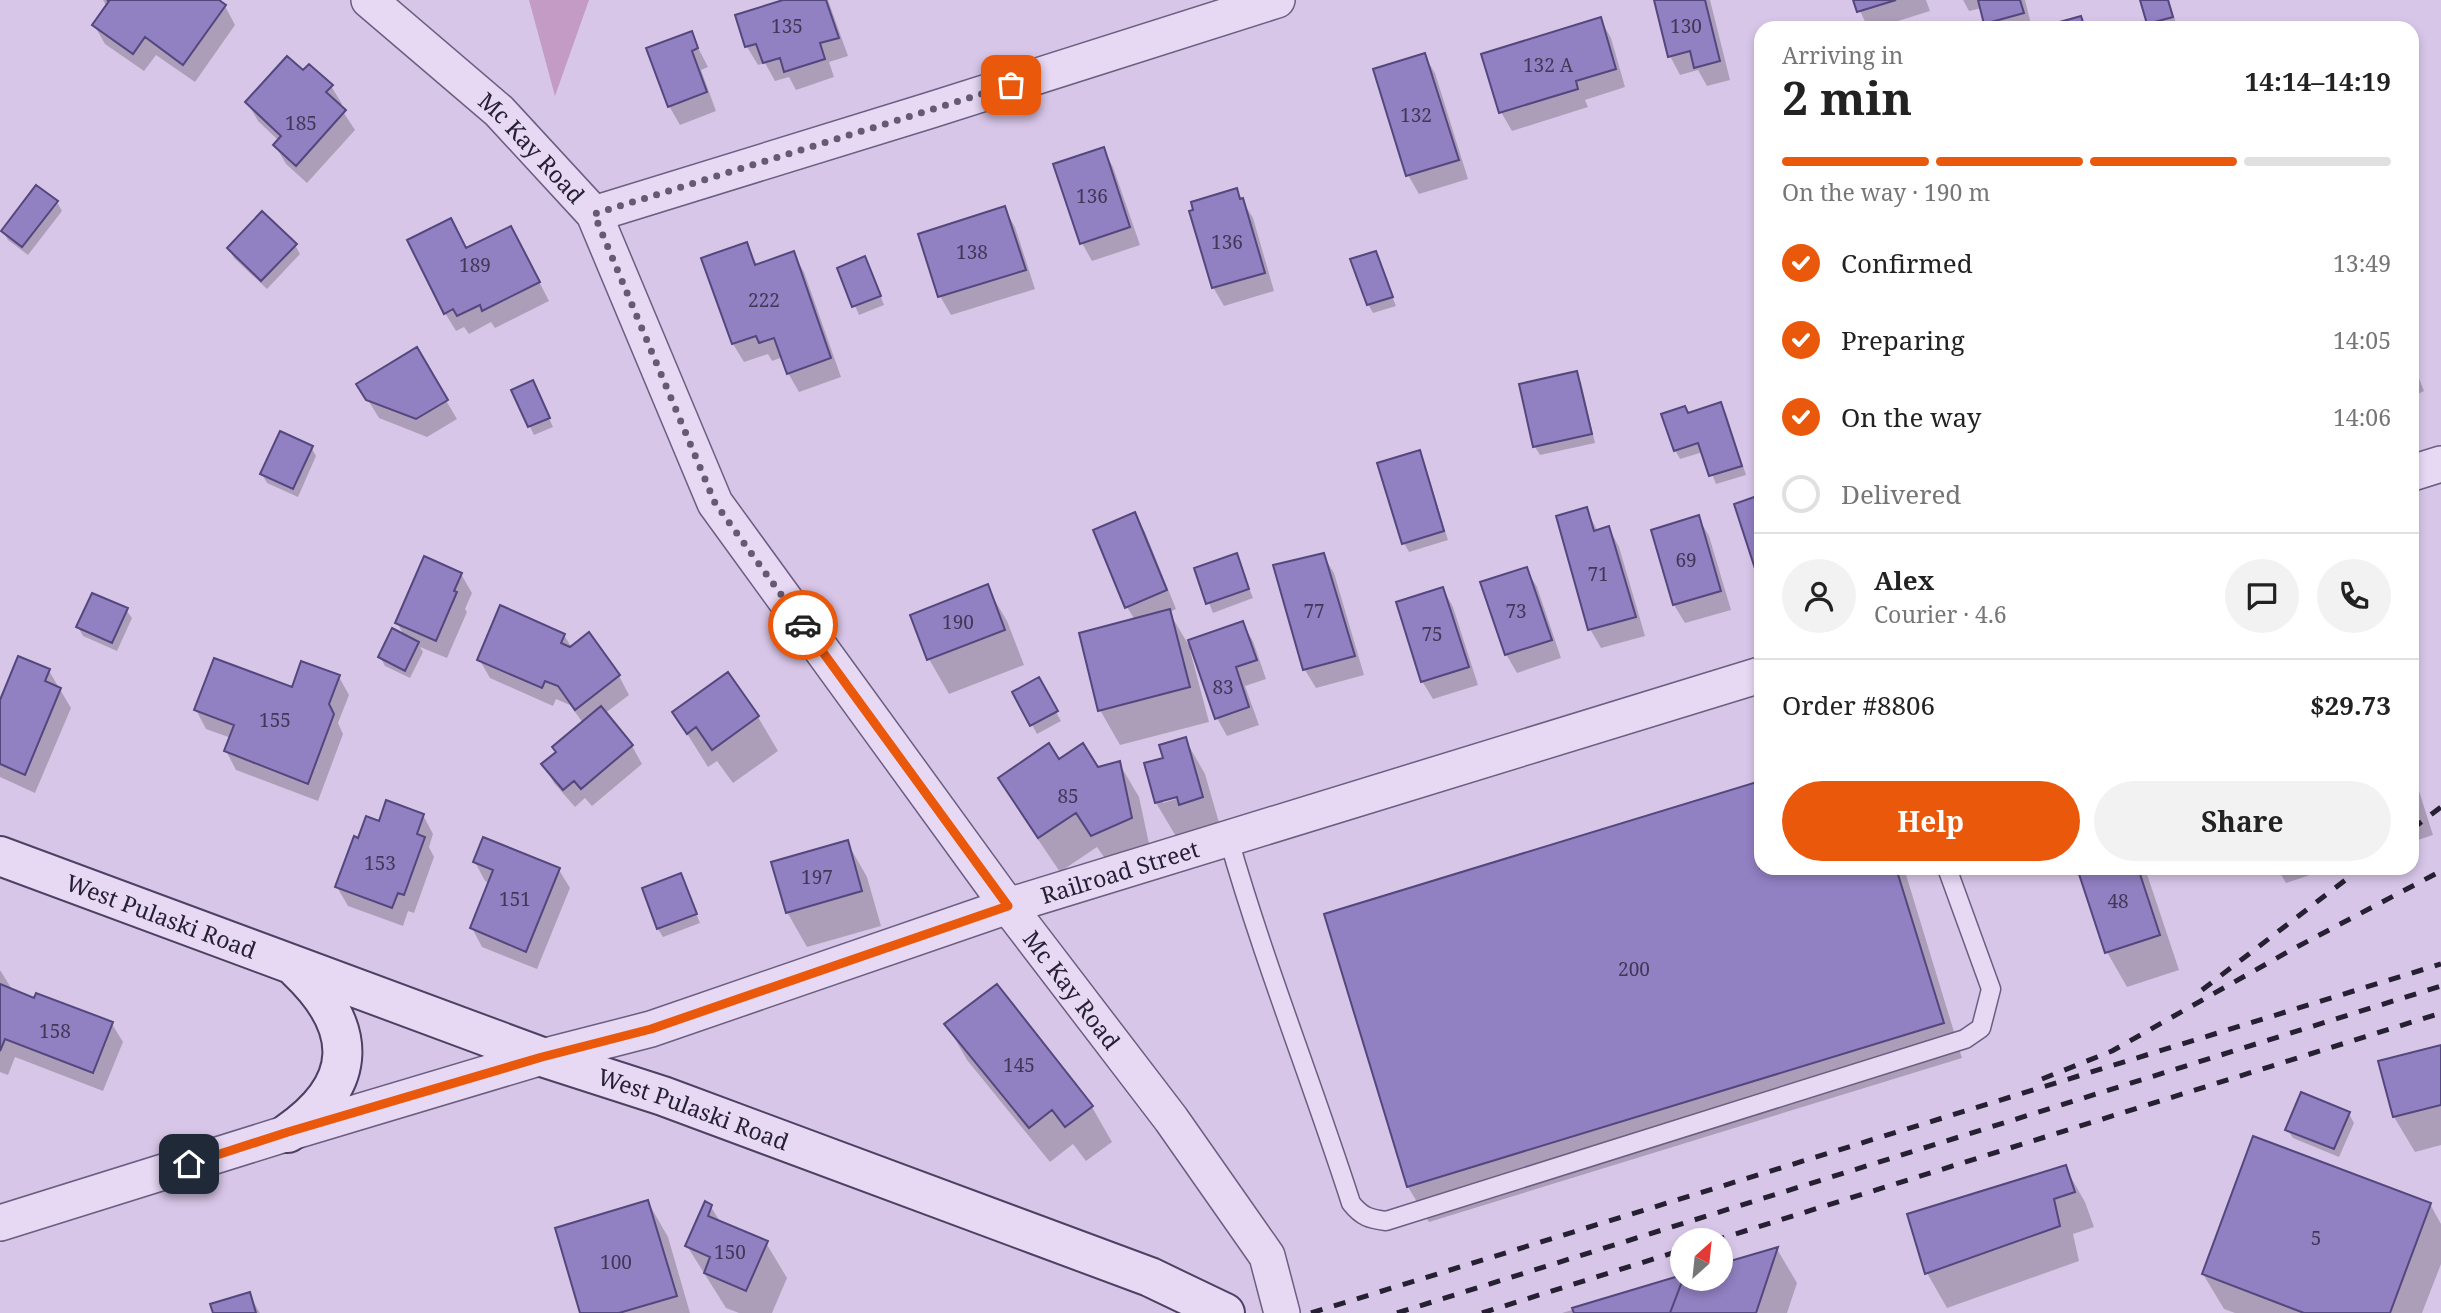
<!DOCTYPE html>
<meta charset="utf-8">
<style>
:root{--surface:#fff;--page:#f2f2f2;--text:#222;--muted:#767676;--line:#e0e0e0;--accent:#ea580c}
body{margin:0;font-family:"Noto Serif",serif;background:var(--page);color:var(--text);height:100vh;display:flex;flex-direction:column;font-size:26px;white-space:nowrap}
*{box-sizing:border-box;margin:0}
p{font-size:23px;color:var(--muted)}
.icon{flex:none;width:38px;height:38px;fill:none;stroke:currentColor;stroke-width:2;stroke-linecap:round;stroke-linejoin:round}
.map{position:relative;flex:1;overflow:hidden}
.drawer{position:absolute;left:1754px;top:21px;width:665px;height:854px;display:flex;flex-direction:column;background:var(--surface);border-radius:21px;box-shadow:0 4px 10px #0003}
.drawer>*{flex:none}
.needle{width:46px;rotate:27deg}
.fabs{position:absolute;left:1670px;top:1228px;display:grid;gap:14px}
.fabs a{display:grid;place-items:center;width:63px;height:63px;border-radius:50%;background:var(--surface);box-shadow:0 4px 10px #0003;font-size:35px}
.pin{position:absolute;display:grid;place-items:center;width:60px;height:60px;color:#fff;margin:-30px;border-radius:14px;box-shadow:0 4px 10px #0006}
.courier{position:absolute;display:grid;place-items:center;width:70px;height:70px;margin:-35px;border:5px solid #ea580c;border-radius:50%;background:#fff;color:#222;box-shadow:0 2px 9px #0007}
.summary em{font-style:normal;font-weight:700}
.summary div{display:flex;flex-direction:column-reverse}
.summary{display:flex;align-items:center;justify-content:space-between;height:119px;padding:0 28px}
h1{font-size:46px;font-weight:700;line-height:52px}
.bar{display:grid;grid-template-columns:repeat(4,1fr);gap:10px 7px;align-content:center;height:84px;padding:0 28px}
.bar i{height:9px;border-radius:5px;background:var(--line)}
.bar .selected{background:var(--accent)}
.bar p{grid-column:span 4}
.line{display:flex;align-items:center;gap:18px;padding:0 28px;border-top:2px solid var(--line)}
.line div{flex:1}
.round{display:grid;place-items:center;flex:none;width:74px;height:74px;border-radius:37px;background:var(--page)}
ol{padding:0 28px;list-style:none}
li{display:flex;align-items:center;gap:21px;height:77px}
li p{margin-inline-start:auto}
li .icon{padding:7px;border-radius:50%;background:var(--accent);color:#fff;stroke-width:4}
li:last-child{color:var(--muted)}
li i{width:38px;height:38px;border:4px solid var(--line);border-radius:50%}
.primary-button{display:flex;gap:14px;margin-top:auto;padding:14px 28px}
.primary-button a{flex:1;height:80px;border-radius:42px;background:var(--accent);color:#fff;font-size:28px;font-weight:700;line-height:80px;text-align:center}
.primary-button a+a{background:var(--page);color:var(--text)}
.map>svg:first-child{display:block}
.green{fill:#c39bc5}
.shadow{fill:#0003;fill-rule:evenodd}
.building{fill:#9180c2;stroke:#53477d;stroke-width:2}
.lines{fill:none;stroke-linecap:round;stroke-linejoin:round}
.service-casing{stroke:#6b5e81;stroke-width:21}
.minor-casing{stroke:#6b5e81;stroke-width:38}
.secondary-casing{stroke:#4c4163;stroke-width:42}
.service{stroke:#e7d8f4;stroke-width:18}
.minor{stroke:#e7d8f4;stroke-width:35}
.secondary{stroke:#e7d8f4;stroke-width:38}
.rail{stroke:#262033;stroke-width:5;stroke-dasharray:12 12;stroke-linecap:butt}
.done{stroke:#645a72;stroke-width:7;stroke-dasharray:0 12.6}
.route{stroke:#ea580c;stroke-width:9}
.labels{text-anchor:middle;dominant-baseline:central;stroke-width:5;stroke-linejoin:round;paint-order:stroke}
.number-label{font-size:19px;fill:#413857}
.street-label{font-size:23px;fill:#262033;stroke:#e4d4f1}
</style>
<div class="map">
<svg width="2441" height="1313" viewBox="0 0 2441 1313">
<rect width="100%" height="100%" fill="#d8c6e8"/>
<path class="green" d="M529 0H589L555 96Z"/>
<path class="shadow" d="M103 0H216L225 6 235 25 195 82 156 55 144 71 105 44 94 25 107 7Z
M788 0H828L848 56 829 62 834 77 796 90 789 77 775 81 765 63 758 65 747 47 737 16Z
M1656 0H1710L1730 80 1707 86 1698 70 1680 75 1670 56Z
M1855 0H1926L1930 11 1876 28H1868Z
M1963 0H2025L2032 28H1989L1982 8 1969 11Z
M2142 0H2169L2177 26 2151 28Z
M1600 19 1611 38 1625 87 1585 100 1588 107 1512 131 1501 112Z
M691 34 708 67 701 70 716 111 680 125 669 106Z
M1424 55 1435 73 1468 179 1419 194 1408 175 1376 70Z
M303 73 331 86 342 104 340 107 355 130 307 183 286 164 275 145 279 141 258 121 247 102Z
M1103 149 1113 167 1140 245 1092 261 1082 243Z
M1236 190 1253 218 1274 291 1224 306 1213 287Z
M57 202 62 211 28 255 8 240 3 231Z
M1004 208 1015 227 1035 289 951 315 940 296 920 235Z
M746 244 758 266 793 253 804 272 841 377 799 392 788 373 783 357 772 361 768 354 744 362 733 344 703 259Z
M295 245 300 254 267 289 234 258 229 249Z
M521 246 549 301 495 328 491 322 469 334 464 327 456 331 445 313 467 250Z
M1375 253 1396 306 1373 313 1368 304Z
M869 267 884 305 859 315 839 269Z
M416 350 457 419 427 437 379 418 358 384Z
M2412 361 2424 391 2412 397Z
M1576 373 1581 382 1595 443 1540 455 1535 447 1521 386Z
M513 391H537L553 427 534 435Z
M1720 404 1726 413 1746 475 1716 484 1703 452 1680 459 1675 450 1688 415Z
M311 447 316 456 298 497 267 483 262 474Z
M1419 452 1424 461 1448 540 1409 552 1404 543Z
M1760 497V580L1736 505Z
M1586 509 1598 532 1609 528 1619 547 1645 636 1601 648 1590 629Z
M1134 514 1145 532 1176 609 1169 612 1191 649 1242 623 1253 641 1266 679 1245 686 1259 725 1227 736 1217 718 1193 650H1190L1209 722 1120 745 1100 710 1135 620 1127 607Z
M1698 517 1709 536 1731 610 1685 623 1674 605Z
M1236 555 1253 598 1213 613 1196 570Z
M1323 555 1334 573 1364 675 1316 688 1305 670 1275 567Z
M1526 569 1537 587 1561 658 1517 673 1506 654Z
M461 574 472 593 465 609 467 612 447 658 420 647 423 652 410 678 385 666 380 657 404 636 397 622Z
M987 587 1007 621 1024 665 949 694 929 659Z
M1443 589 1453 607 1478 685 1433 699 1422 681Z
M126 610 132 618 117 651 83 636 78 627Z
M564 635 572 648 589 635 619 676 629 695 604 714 632 746 642 764 592 806 585 798 575 807 554 783 543 764 557 753 583 723 570 705 556 699 553 706 490 678 479 659Z
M49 671 71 708 35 793 0 777V705Z
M339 677 349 695 338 723 343 734 318 801 236 770 226 751 231 738 206 729 196 710Z
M1038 679 1061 721 1037 734 1014 692Z
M674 713 758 717 778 751 733 783 717 761 708 767Z
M1185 739 1205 774 1222 833 1177 838 1156 803 1146 764 1165 759ZM1185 793 1186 796 1163 803V799Z
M1059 761 1098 769 1119 763 1139 797 1151 853 1113 870 1097 847 1060 872 1020 813 1000 779Z
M2412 769 2433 835 2412 842Z
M1760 782V868H1904L1962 1058 1429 1222 1408 1187 1326 916Z
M423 815 433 834 429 847 434 857 414 913 408 911 403 926 348 906 337 887 360 840 380 823Z
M847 842 867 877 881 926 807 947 787 912Z
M475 862 559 870 570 888 537 969 482 947 472 928 490 883 485 881Z
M2079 868H2145L2179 970 2127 987 2107 952Z
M2277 868H2331L2286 883Z
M681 876 700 923 663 937 658 929Z
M0 970 13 991 112 1024 123 1042 103 1091 15 1057 8 1075 0 1072Z
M947 1025 1092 1107 1112 1142 1086 1161 1073 1144 1050 1162 967 1060Z
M2441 1047V1145L2415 1152 2394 1117Z
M2349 1114 2354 1123 2339 1157 2293 1138 2287 1129Z
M2065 1167 2085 1202 2094 1227 2073 1234 2079 1261 1947 1308 1927 1273 1909 1215Z
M648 1202 668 1237 690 1313H581Z
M2430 1204 2441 1224V1264L2422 1313H2235L2224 1309 2203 1274Z
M711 1207 721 1223 766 1243 787 1278 772 1313H739L726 1308 687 1246Z
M1777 1249 1797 1283 1787 1313H1562L1682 1277V1279H1720Z
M249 1294 260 1313H214Z"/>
<path class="building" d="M107 0H219L226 5 183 65 145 37 133 54 92 25 109 1Z
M783 0H826L839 38 820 43 825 59 784 72 780 58 763 63 756 44 745 47 735 15Z
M1654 0H1705L1720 61 1694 68 1690 51 1668 57Z
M1853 0H1896L1857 12Z
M1978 0H2020L2024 13 1984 24Z
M2140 0H2168L2173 17 2147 24Z
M2081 16 2085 28H2057L2056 23Z
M1601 17 1616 69 1576 81 1578 89 1499 113 1481 54Z
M692 31 698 48 692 51 707 92 668 107 646 48Z
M1425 53 1459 160 1406 176 1373 69Z
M287 56 303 70 309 64 333 85 326 92 346 110 296 166 273 145 281 136 245 102Z
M1104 147 1130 227 1080 244 1053 164Z
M36 185 58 201 22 247 1 231Z
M1237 188 1240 199 1243 198 1265 273 1212 288 1189 211 1193 210 1191 202Z
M1005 206 1026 270 938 297 918 234Z
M262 211 297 244 261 281 227 248Z
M451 218 466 248 511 226 540 282 482 311 480 305 457 316 453 309 444 314 407 240Z
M747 242 755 265 794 251 831 358 787 374 774 338 759 343 756 336 732 344 701 258Z
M1376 251 1393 297 1367 305 1350 259Z
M865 256 881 296 852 307 837 268Z
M417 347 448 400 416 419 366 400 356 384Z
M1577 371 1592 434 1533 447 1519 384Z
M533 380 550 418 528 427 511 390Z
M1721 402 1742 466 1709 476 1698 443 1674 451 1661 414 1685 406 1688 413Z
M280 431 313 446 293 489 260 474Z
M1420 450 1444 531 1402 544 1377 463Z
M1760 495V580L1759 581 1734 504Z
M1587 507 1594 531 1609 526 1636 617 1588 630 1556 516Z
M1135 512 1167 590 1125 608 1093 530Z
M1699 515 1721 591 1673 605 1651 530Z
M1237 553 1249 589 1206 604 1194 568Z
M1324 553 1355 656 1303 670 1273 565Z
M424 556 462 573 454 591 457 592 436 641 395 623Z
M1527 567 1552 640 1505 655 1480 582Z
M988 584 1005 630 927 660 910 615Z
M1443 587 1469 667 1421 682 1396 602Z
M92 593 128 608 112 643 76 627Z
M500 605 565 634 561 643 570 647 589 632 620 675 575 710 558 686 545 681 542 688 477 660Z
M1170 609 1190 687 1098 711 1079 633Z
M1243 621 1257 660 1236 667 1249 707 1215 719 1188 640Z
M392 628 419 642 405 671 378 657Z
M18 656 50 669 45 681 61 688 25 775 0 764V700Z
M214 658 292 687 301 661 340 675 329 704 334 714 308 784 224 751 234 725 194 710Z
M728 672 759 716 712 750 696 727 687 734 672 712Z
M1039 677 1058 711 1030 726 1012 692Z
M601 706 633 745 581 789 574 781 563 790 541 764 556 752 552 747Z
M1186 737 1203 797 1179 805 1177 797 1155 803 1144 763 1163 758 1159 745Z
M1049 743 1059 759 1083 743 1098 767 1120 761 1132 818 1091 836 1076 813 1038 838 998 778Z
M1760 781V868H1896L1944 1023 1407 1187 1324 914Z
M386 800 424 814 417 834 425 837 404 895 398 893 392 908 335 887 354 836 358 838 366 816 379 821Z
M483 837 560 868 526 952 470 928 493 870 473 862Z
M848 840 862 891 786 913 771 862Z
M2077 868H2138L2160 935 2105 953Z
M681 873 697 914 657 929 642 888Z
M0 984 34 998 36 993 113 1022 93 1073 5 1039 0 1051Z
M997 984 1093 1106 1065 1127 1052 1110 1029 1128 944 1024Z
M2441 1045V1105L2393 1117 2378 1061Z
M2301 1092 2350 1112 2334 1149 2285 1130Z
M2253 1136 2431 1203 2390 1313H2304L2202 1274Z
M2066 1165 2075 1192 2054 1199 2060 1226 1925 1274 1907 1214Z
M648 1200 677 1296 619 1313H580L555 1228Z
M705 1201 712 1205 708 1216 768 1241 746 1291 704 1273 710 1257 685 1246Z
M1778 1247 1756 1313H1670L1683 1279H1720V1264Z
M1682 1275 1683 1279 1670 1313H1574L1572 1308Z
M250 1292 256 1313H213L210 1304Z"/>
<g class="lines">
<g class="service-casing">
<path id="service" d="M1229 840C1264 962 1312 1082 1351 1203 1362 1217 1370 1219 1386 1221L1965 1039 1981 1028 1991 989 1947 868"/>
</g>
<g class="minor-casing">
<g id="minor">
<path id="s1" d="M369 0 499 111 594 214 715 503 1008 906 1171 1119 1267 1256 1282 1313"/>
<path d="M594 214 931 110 1277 0"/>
<path d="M2412 473 2441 464"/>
<path id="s2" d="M0 1223 288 1133 542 1057 651 1029 1008 906 1760 675"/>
</g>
</g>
<g class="secondary-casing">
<g id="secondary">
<path id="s3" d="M0 856 542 1057 663 1096 1037 1235 1150 1277 1225 1313"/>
<path d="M288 1133C360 1083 358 1027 297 969"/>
</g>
</g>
<use href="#service" class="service"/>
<use href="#minor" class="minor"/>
<use href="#secondary" class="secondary"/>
<path class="rail" d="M2412 829 2441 807
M2202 990 2361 868
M2042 1079 2112 1051 2291 950 2441 871
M1713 1241 2441 1013
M1311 1313 2441 964
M1397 1313 2441 986
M1482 1313 1682 1250"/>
</g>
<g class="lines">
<path class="done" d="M803 625 715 503 594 214 1011 85"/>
<path class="route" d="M189 1164 288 1132 542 1057 651 1029 1008 906 803 625"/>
</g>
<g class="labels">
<g class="number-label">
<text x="787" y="26">135</text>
<text x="1686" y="26">130</text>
<text x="1548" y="65">132 A</text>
<text x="1416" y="115">132</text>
<text x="301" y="123">185</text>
<text x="1092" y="196">136</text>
<text x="1227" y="242">136</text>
<text x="972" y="252">138</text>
<text x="475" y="265">189</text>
<text x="764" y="300">222</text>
<text x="1686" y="560">69</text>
<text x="1598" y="574">71</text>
<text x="1314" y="611">77</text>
<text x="1516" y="611">73</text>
<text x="958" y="622">190</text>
<text x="1432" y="634">75</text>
<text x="1223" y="687">83</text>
<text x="275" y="720">155</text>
<text x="1068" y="796">85</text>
<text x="380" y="863">153</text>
<text x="817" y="877">197</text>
<text x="515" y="899">151</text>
<text x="2118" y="901">48</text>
<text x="1634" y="969">200</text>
<text x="55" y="1031">158</text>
<text x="1019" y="1065">145</text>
<text x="2316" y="1238">5</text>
<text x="730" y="1252">150</text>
<text x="616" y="1262">100</text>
</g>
<g class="street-label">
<text stroke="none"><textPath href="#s1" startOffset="220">Mc Kay Road</textPath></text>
<text stroke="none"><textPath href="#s2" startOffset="1174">Railroad Street</textPath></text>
<text stroke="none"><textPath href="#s3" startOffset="172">West Pulaski Road</textPath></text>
<text stroke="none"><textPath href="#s1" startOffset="1228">Mc Kay Road</textPath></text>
<text stroke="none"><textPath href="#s3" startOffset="738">West Pulaski Road</textPath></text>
</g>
</g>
</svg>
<div class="fabs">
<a><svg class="needle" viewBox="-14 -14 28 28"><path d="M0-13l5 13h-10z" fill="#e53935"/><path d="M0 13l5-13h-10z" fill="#767676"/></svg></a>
</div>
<div class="pin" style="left:1011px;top:85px;background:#ea580c"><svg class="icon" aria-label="bag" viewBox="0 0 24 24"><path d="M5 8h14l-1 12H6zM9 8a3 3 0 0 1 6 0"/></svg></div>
<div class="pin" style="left:189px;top:1164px;background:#1f2937"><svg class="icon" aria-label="home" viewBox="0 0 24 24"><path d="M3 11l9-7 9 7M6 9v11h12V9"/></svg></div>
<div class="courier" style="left:803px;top:625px"><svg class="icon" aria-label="car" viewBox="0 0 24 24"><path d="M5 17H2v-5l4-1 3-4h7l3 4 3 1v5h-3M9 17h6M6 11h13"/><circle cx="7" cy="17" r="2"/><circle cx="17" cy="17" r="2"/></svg></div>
<section class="drawer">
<div class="summary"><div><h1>2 min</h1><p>Arriving in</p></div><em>14:14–14:19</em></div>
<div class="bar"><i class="selected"></i><i class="selected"></i><i class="selected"></i><i></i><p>On the way · 190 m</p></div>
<ol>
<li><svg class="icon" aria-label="check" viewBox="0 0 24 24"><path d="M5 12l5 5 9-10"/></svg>Confirmed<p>13:49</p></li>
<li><svg class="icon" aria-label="check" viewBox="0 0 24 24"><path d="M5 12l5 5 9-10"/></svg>Preparing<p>14:05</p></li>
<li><svg class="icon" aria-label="check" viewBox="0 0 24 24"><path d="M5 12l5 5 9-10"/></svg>On the way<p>14:06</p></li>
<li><i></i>Delivered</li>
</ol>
<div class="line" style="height:126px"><a class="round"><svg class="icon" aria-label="person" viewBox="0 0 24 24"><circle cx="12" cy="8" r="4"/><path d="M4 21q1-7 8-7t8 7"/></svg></a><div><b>Alex</b><p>Courier · 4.6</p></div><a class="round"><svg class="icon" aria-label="chat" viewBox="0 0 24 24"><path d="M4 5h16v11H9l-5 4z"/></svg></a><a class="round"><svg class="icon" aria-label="phone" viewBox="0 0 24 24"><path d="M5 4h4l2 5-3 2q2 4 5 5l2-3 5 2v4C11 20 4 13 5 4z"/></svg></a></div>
<div class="line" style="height:91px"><div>Order #8806</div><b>$29.73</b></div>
<div class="primary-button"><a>Help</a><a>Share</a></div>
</section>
</div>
